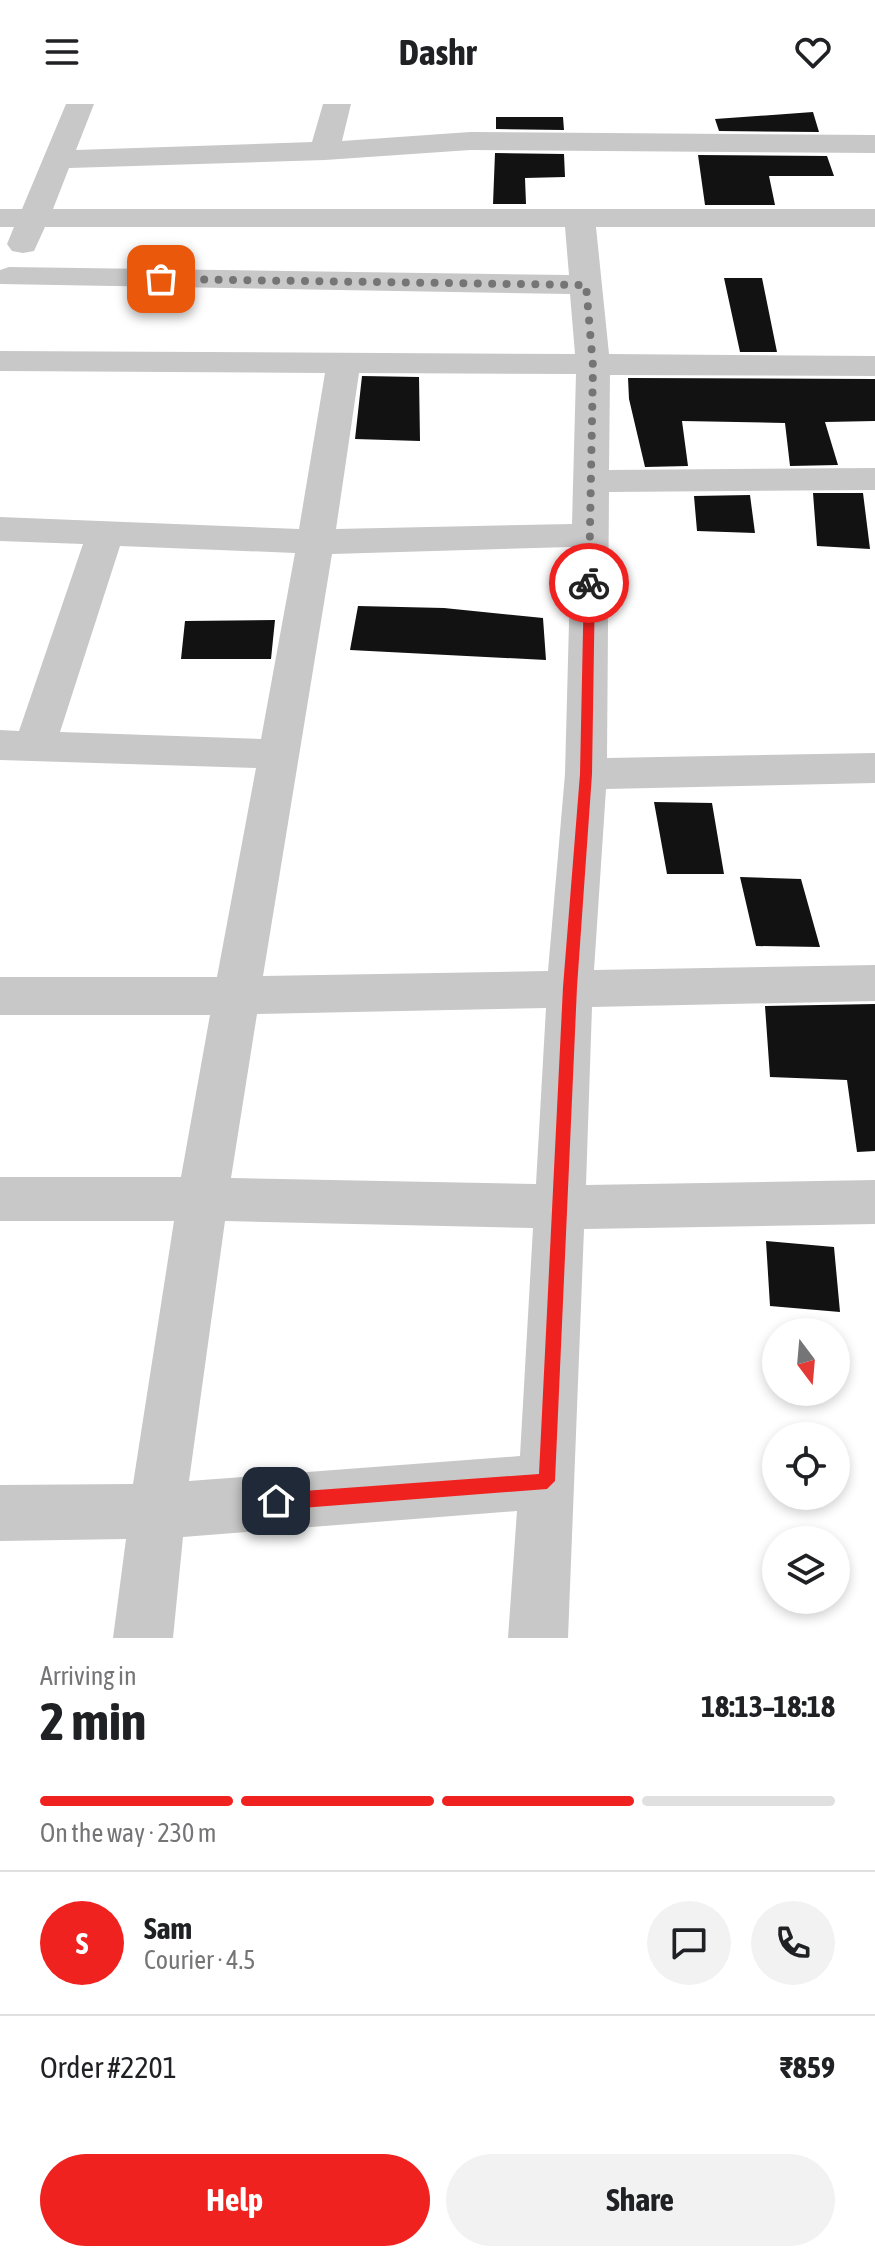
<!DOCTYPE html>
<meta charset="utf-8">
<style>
:root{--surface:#fff;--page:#f2f2f2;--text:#202124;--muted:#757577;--line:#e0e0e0;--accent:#f02220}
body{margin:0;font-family:"Asap Condensed",sans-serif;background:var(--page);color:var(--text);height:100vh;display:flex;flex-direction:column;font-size:30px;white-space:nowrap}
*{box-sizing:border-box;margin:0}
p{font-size:26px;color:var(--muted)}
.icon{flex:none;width:44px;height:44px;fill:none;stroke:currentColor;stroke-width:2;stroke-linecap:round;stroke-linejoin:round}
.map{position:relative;height:1534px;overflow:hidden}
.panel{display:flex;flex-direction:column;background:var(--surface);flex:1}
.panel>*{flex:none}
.needle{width:52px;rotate:164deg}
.buttons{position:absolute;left:762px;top:1214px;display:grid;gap:16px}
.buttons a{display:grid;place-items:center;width:88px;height:88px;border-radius:50%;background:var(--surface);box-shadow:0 4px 12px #0003;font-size:40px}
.pin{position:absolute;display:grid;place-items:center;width:68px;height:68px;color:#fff;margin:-34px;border-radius:16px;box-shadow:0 4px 12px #0006}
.courier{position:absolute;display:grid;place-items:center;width:80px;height:80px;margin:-40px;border:6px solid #f02220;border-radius:50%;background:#fff;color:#222;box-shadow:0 2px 10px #0007}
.headline em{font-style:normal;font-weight:700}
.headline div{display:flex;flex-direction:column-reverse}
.headline{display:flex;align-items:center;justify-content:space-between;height:136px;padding:0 40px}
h1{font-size:52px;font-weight:700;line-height:60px}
.bar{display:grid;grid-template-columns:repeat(4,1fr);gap:12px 8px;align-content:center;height:96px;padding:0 40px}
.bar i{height:10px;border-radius:6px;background:var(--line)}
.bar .on{background:var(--accent)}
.bar p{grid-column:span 4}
.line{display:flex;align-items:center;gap:20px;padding:0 40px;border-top:2px solid var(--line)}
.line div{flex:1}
.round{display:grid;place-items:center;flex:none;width:84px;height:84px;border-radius:42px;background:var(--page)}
.button{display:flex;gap:16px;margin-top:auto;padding:16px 40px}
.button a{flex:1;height:92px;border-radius:48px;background:var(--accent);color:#fff;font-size:32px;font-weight:700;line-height:92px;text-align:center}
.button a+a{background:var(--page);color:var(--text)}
header{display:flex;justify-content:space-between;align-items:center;height:104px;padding:0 40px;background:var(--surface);font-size:36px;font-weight:700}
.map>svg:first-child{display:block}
.building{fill:#121212}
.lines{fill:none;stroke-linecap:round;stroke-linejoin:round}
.minor{fill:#c8c8c8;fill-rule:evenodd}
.route{fill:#f02220}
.done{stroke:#757575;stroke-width:8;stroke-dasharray:0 14.4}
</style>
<header><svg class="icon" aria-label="menu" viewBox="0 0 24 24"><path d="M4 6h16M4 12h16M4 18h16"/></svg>Dashr<svg class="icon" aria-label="heart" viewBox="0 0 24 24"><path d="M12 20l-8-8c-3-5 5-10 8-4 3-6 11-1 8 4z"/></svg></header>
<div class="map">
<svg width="875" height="1534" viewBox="0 0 875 1534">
<rect width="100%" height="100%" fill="#fff"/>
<path class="building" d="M813 8 819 28 719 27 715 15Z
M496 13H563L564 26 496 25Z
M495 49 564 50 565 73 525 74 526 100H493Z
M698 51 827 52 834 72H769L775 101H705Z
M724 174H762L777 248H740Z
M362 272 419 273 420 337 355 335Z
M628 274 875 275V317L825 318 838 361 790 362 785 319 682 317 688 362 645 363 629 295Z
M813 389H863L870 445 817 442Z
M750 391 755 429 697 427 694 392Z
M358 502 444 504 543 514 546 556 350 546Z
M275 516 271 555H181L185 517Z
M654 698 712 699 724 770H667Z
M740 773 801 775 820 843 756 842Z
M875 900V1047L857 1048 847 976 770 973 765 902Z
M766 1137 834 1143 840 1208 770 1202Z"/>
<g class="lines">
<path class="minor" d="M66 0H94L76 46 312 38 323 0H351L342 37 470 28 875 31V49L470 46 325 56 69 64 53 105H875V123H596L609 250 875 252V272L610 271 609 366 875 364V386L609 388 607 654 875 649V679L606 685 594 866 875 861V897L592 903 586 1081 875 1076V1120L584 1125 568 1534H508L517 1407 183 1433 173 1534H113L126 1435 0 1437V1381L133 1380 174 1117H0V1073H181L210 911H0V873H217L256 664 0 656V626L19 627 83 440 0 437V413L299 425 325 269 0 267V247L575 250 570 190 0 180V166L9 163 569 171 565 123H45L34 147 23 149 12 147 7 140 14 123H0V105H22ZM359 269 576 270 572 420 336 425ZM120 442 295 449 261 635 60 628ZM571 443 565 670 548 867 263 872 332 450ZM546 904 536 1080 231 1074 257 910ZM225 1117 533 1124 520 1352 189 1377Z"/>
</g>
<path class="route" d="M589 475 595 479 592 670 577 883 555 1377 547 1385 276 1406 270 1403 268 1397 270 1392 276 1389 539 1370 563 883 580 670 584 479Z"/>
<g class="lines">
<path class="done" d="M161 175 586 181 593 262 589 479"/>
</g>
</svg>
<div class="buttons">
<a><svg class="needle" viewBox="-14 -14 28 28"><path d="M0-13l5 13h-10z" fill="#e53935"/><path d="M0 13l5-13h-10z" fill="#757577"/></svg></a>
<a><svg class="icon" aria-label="locate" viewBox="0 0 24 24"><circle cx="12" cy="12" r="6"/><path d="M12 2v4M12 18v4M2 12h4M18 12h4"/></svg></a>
<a><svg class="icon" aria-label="layers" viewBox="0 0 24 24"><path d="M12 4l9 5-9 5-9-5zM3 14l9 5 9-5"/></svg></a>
</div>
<div class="pin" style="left:161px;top:175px;background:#ea580c"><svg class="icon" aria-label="bag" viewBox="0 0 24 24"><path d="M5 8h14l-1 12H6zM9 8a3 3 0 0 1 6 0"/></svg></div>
<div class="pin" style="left:276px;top:1397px;background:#1f2937"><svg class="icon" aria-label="home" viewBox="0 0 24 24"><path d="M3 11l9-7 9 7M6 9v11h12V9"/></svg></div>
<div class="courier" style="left:589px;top:479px"><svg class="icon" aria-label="bike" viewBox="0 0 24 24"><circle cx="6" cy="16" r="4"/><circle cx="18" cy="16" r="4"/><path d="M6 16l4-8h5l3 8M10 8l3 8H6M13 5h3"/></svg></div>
</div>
<section class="panel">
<div class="headline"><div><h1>2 min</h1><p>Arriving in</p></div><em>18:13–18:18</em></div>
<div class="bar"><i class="on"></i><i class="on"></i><i class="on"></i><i></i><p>On the way · 230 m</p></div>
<div class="line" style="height:144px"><b class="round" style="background:var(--accent);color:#fff">S</b><div><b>Sam</b><p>Courier · 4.5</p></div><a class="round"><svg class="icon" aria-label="chat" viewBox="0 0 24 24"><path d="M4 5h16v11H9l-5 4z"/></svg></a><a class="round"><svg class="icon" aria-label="phone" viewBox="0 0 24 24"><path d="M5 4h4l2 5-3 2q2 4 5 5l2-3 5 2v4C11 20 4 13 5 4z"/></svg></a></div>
<div class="line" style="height:104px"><div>Order #2201</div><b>₹859</b></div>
<div class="button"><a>Help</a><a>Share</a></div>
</section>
